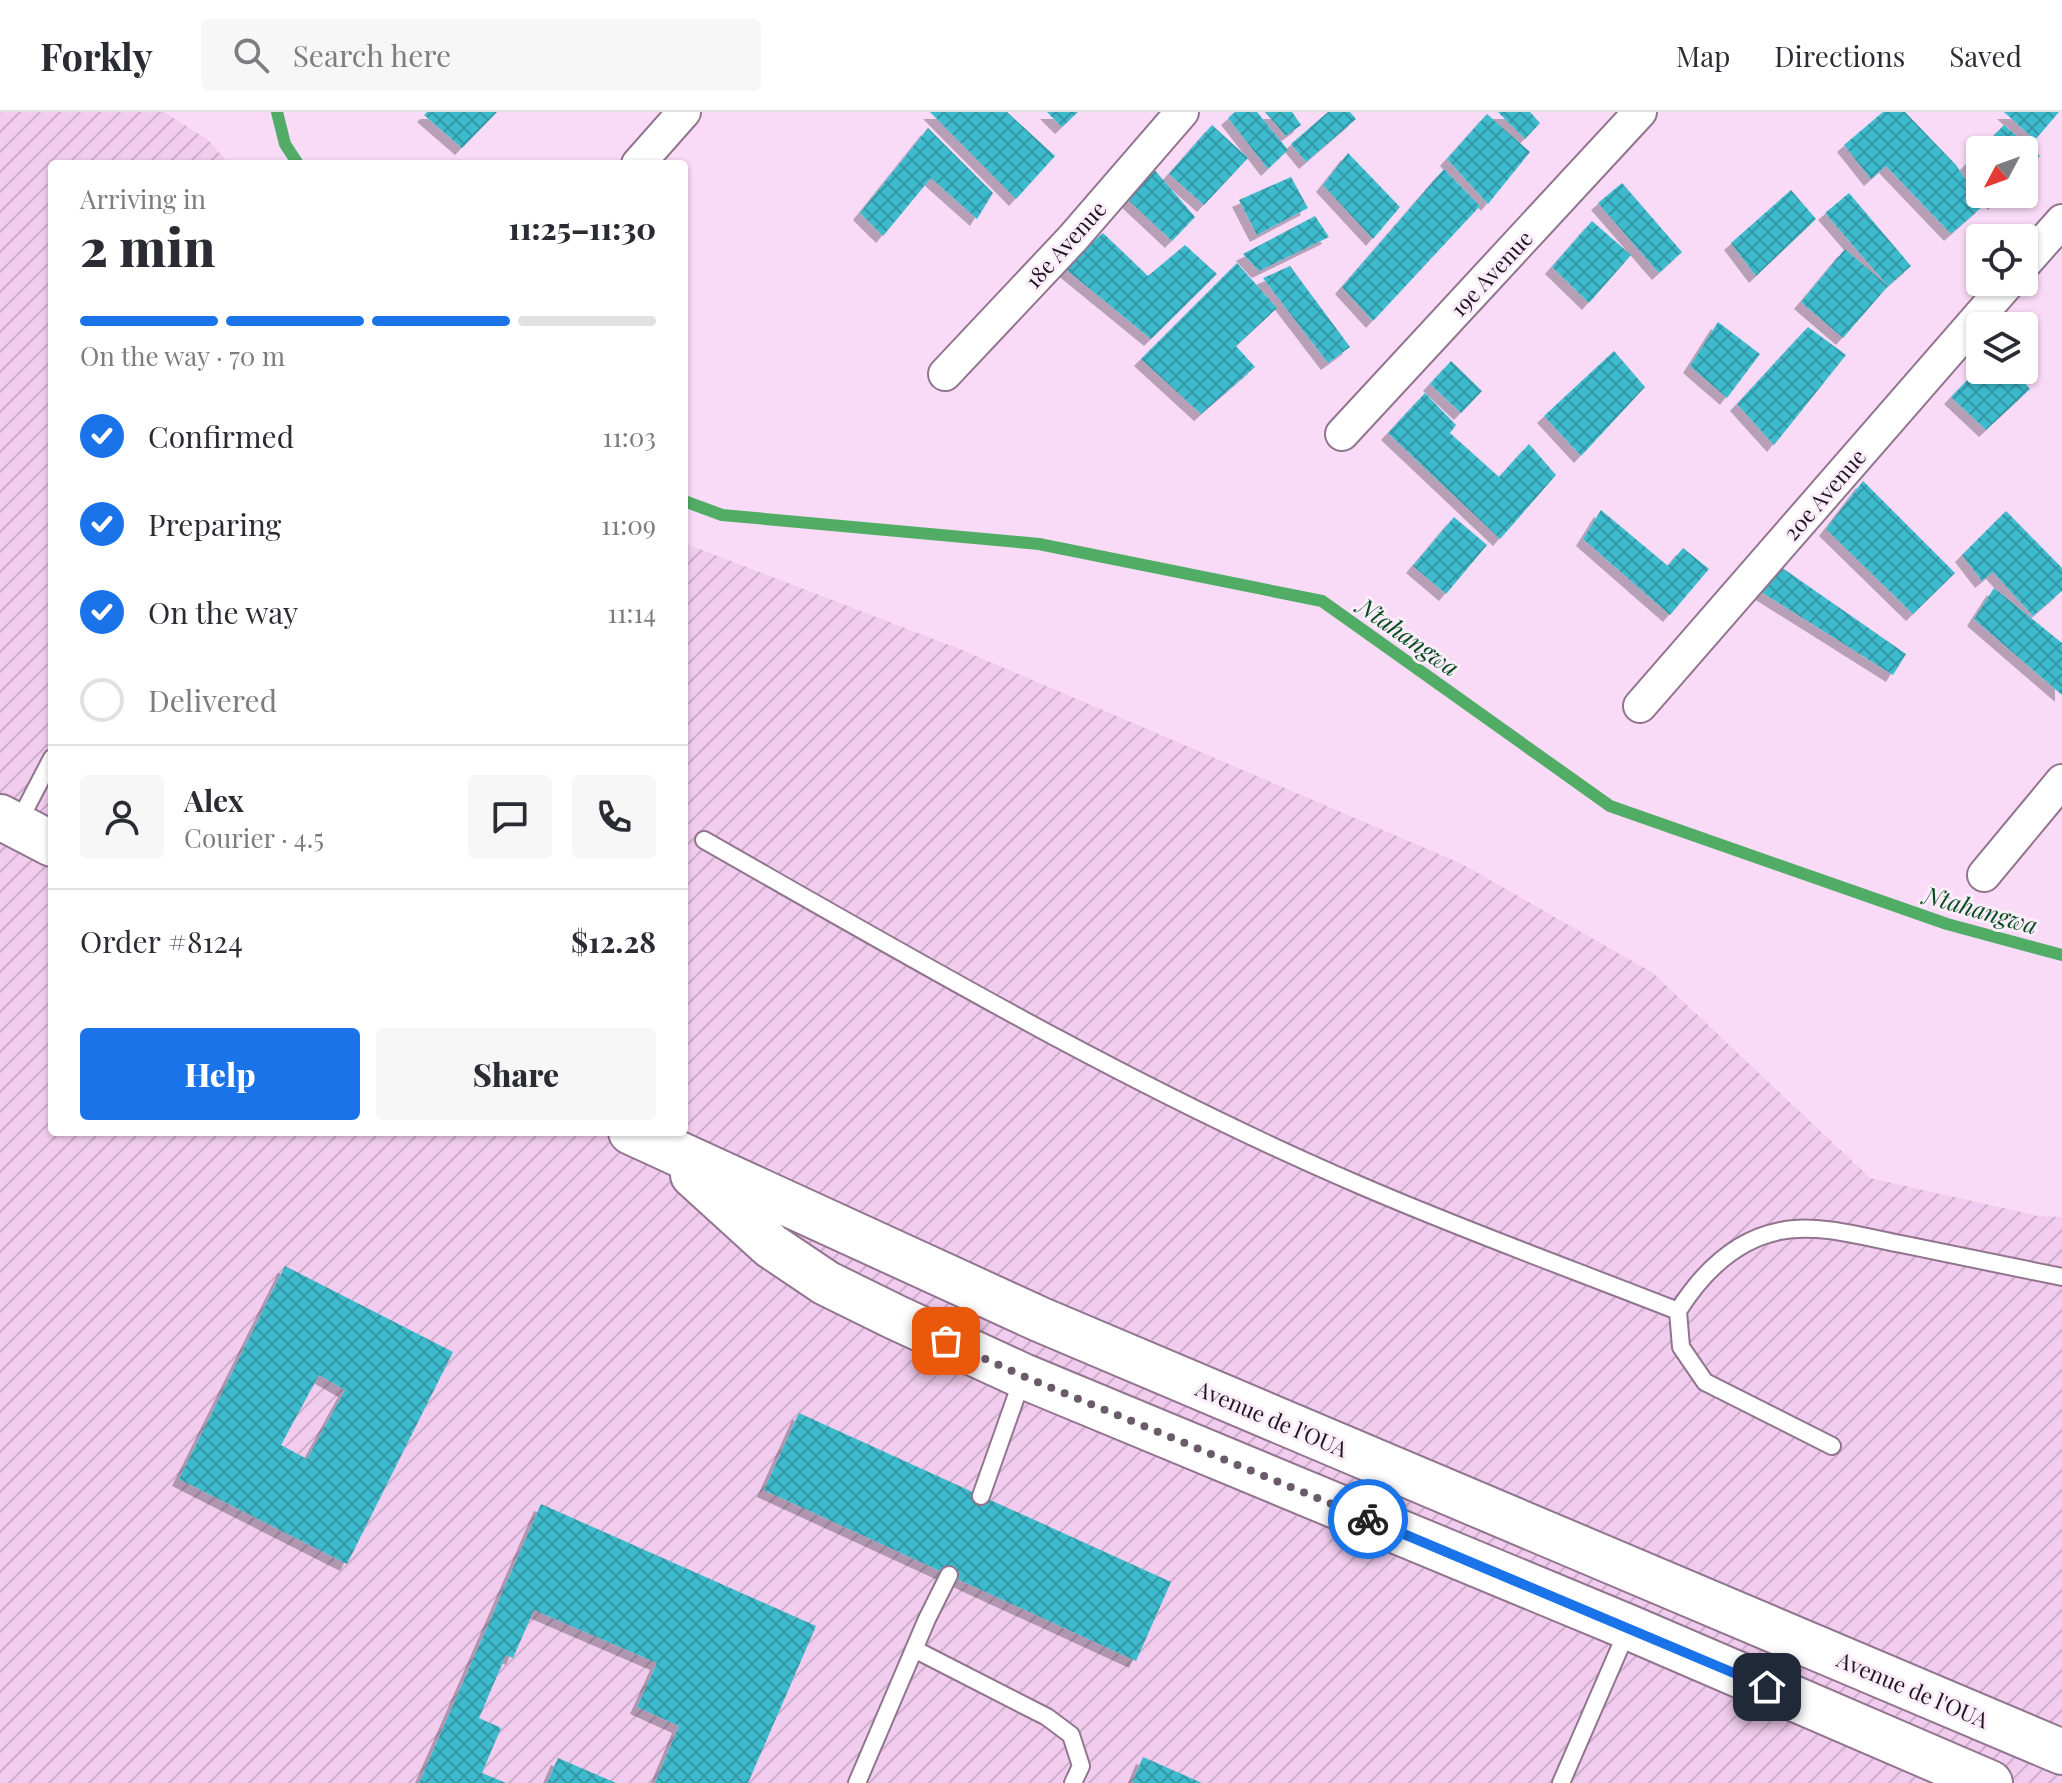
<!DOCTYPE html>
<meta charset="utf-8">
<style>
:root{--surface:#fff;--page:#f7f7f7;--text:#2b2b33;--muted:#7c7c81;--line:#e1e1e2;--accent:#1a73e8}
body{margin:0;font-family:"Playfair Display",serif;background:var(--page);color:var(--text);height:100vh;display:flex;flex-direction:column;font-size:30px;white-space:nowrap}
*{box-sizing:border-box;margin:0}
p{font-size:26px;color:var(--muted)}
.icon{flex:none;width:44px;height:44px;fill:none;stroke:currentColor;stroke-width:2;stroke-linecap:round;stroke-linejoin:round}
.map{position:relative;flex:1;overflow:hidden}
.panel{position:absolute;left:48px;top:48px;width:640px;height:976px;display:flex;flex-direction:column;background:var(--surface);border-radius:8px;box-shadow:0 2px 6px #0004}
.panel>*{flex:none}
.needle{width:52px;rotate:229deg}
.buttons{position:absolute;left:1966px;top:24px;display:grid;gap:16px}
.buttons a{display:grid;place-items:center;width:72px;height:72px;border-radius:8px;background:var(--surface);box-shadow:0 2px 6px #0004;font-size:40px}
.pin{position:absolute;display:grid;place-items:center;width:68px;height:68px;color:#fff;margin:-34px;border-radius:16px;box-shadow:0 4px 12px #0006}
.courier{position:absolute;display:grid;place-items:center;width:80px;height:80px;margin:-40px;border:6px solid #1a73e8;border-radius:50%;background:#fff;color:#222;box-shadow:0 2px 10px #0007}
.head em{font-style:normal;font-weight:800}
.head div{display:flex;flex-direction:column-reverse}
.head{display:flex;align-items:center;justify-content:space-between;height:136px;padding:0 32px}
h1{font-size:52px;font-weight:800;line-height:60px}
.bar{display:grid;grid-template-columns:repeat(4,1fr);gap:12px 8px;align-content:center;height:96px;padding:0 32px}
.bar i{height:10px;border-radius:6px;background:var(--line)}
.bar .active{background:var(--accent)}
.bar p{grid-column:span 4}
.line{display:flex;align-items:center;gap:20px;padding:0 32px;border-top:2px solid var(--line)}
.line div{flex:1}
.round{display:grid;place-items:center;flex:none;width:84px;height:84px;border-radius:8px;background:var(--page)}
ol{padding:0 32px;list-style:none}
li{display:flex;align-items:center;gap:24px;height:88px}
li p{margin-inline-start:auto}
li .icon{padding:8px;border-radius:50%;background:var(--accent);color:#fff;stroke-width:4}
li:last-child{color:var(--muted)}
li i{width:44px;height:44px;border:4px solid var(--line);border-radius:50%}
.button{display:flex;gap:16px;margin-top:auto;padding:16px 32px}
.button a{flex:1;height:92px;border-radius:8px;background:var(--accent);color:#fff;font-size:32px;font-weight:800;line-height:92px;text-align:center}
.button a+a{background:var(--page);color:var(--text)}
header{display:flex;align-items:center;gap:48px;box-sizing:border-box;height:112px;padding:0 40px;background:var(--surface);border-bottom:2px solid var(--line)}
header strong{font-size:38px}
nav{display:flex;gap:44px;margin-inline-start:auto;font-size:28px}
.search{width:560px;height:72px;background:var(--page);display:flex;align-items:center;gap:20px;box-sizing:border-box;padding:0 28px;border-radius:8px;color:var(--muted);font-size:30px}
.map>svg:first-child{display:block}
.industrial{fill:url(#industrial-furrows)}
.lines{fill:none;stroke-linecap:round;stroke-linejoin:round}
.stream{stroke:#51ad65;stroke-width:12}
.building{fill:url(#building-cross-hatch);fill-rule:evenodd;filter:url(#shadow)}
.lane-casing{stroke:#91758f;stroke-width:20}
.street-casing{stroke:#91758f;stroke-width:36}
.primary-casing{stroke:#91758f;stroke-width:48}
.lane{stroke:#fff;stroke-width:16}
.street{stroke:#fff;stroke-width:32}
.primary{stroke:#fff;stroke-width:44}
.done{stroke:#6b5a6a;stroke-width:8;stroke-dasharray:0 14.4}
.route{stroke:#1a73e8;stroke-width:10}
.labels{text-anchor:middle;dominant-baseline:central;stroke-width:6;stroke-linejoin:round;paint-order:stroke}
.street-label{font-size:22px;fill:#1f151e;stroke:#fbeefa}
.water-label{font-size:24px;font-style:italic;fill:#054d1e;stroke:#fbeefa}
</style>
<header>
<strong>Forkly</strong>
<div class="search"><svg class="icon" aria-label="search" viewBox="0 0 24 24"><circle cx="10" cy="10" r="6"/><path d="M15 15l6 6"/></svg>Search here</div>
<nav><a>Map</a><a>Directions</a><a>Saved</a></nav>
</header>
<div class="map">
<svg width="2062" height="1671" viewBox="0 0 2062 1671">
<defs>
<pattern id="industrial-furrows" width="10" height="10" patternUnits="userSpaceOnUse" patternTransform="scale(2)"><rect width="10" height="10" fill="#f1ccee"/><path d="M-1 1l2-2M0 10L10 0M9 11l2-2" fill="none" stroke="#ceaecc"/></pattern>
<pattern id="building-cross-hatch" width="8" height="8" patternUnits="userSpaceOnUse" patternTransform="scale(2)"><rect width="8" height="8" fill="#3ebbcd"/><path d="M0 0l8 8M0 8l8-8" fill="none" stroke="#3397a6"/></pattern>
<filter id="shadow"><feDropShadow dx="-7" dy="7" stdDeviation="0" flood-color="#0004"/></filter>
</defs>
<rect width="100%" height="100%" fill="#f9daf7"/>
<path class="industrial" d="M0 0H164L207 27 229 52H52V1020H684V431L962 538 1460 751 1653 861 1870 1066 2038 1104 2062 1105V1671H0Z"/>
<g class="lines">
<path class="stream" d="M277 0 285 32 298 52
M684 389 722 403 1039 432 1322 489 1610 694 1947 812 2062 843"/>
</g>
<path class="building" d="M427 0H497L462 36 424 3Z
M930 0H1007L1055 44 1016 87Z
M1047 0H1078L1062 15Z
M1235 0H1257L1288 38 1268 57 1228 6Z
M1265 0H1292L1301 13 1286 24Z
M1328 0H1350L1356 7 1306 50 1291 32Z
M1498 0H1530L1540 11 1525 27Z
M1883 0H1905L1956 53 1983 94 1951 122 1886 54 1871 67 1844 33Z
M2004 0H2059L2035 28Z
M1487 2 1530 40 1488 92 1447 47Z
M1212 13 1248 46 1204 93 1169 62Z
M2004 13 2040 44 2024 61V38H1980V72L1965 53Z
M928 16 993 81 977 107 931 66 883 124 860 101Z
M1348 41 1400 95 1373 127 1323 73Z
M1153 56 1195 105 1172 129 1125 85Z
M1444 57 1480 94 1373 209 1342 175Z
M1291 65 1308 96 1257 123 1239 88Z
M1622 71 1682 140 1659 161 1598 91Z
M1791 78 1816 107 1756 164 1731 131Z
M1849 81 1911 154 1888 174 1825 101Z
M1988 82H2004L1995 91Z
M1315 104 1329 125 1259 159 1243 142Z
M1592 109 1631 143 1589 191 1552 155Z
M1103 121 1148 164 1185 133 1217 162 1151 227 1063 155Z
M1845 137 1888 174 1843 226 1801 190Z
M1237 151 1277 196 1236 234 1255 255 1201 302 1141 247Z
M1290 154 1350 235 1328 251 1263 166Z
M1718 210 1760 242 1727 286 1690 254Z
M1808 215 1846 243 1774 333 1737 292Z
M1614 239 1645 275 1581 344 1544 304Z
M1451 249 1482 279 1461 301 1430 272Z
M1980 255V258H2013L2030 277 1986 318 1951 285Z
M1425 281 1456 313 1450 321 1499 365 1529 332 1556 363 1500 427 1388 321Z
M1863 369 1955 461 1913 502 1826 417Z
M1601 398 1668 454 1683 436 1709 457 1670 503 1583 427Z
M2006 399 2062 456V479L2033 504 1993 460 1982 469 1962 443Z
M1454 405 1487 433 1446 482 1413 454Z
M1778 453 1906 542 1893 563 1758 478Z
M1994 476 2062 531V583L1974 507Z
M285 1154 453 1240 347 1452 179 1367ZM319 1263 345 1278 307 1347 281 1333Z
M799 1301 1171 1470 1136 1549 764 1378Z
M541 1392 816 1514 748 1671H655L679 1614 637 1595 657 1551 534 1498 513 1546 506 1543 479 1606 501 1616 482 1661 506 1671H419Z
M1143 1645 1202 1671H1132Z
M558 1646 616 1671H547Z"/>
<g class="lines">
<g class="lane-casing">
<path id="lane" d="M17 713 52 646
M704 728C918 850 1131 975 1357 1072 1463 1118 1571 1157 1678 1199 1702 1161 1734 1128 1780 1119 1818 1111 1864 1125 1901 1132 1954 1143 2008 1154 2062 1165
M1678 1199 1681 1235 1705 1270 1832 1334
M981 1384 1023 1265
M914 1537 1047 1605 1071 1623 1081 1654 1073 1671
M857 1671 927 1507 949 1463
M1561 1671 1628 1517"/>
</g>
<g class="street-casing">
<path id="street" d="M638 52 684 0
M2024 152 2062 109
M945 262 1073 126 1182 0
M1342 322 1640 0
M1640 594 2009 170
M1984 763 2062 669"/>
</g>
<g class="primary-casing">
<path id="primary" d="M0 705 52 732
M631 1020 1039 1207 2062 1640
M693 1063 771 1134 826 1171 895 1205 1023 1264 1628 1515 1990 1671"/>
</g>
<use href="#lane" class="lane"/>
<use href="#street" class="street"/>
<use href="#primary" class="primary"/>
</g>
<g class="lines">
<path class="done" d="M946 1229 1023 1264 1368 1407"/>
<path class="route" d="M1368 1407 1767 1575"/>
</g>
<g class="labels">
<g class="street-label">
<text transform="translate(1065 132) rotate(-48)">18e Avenue</text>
<text transform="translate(1491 161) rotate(-47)">19e Avenue</text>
<text transform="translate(1824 382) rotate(-49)">20e Avenue</text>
<text transform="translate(1272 1306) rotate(23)">Avenue de l'OUA</text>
<text transform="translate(1913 1577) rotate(23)">Avenue de l'OUA</text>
</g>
<g class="water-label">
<text transform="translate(1409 524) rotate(35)">Ntahangwa</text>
<text transform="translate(1981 797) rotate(16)">Ntahangwa</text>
</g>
</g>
</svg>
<div class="buttons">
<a><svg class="needle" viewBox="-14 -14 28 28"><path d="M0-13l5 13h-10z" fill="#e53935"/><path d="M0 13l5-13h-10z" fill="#7c7c81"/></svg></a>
<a><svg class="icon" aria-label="locate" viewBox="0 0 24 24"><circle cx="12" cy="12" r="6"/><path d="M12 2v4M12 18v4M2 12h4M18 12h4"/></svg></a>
<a><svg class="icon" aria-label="layers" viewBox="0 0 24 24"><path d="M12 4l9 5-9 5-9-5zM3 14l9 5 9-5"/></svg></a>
</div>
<div class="pin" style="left:946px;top:1229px;background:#ea580c"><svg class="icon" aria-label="bag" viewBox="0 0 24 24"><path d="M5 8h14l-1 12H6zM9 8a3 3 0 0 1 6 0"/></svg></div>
<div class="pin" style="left:1767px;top:1575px;background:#1f2937"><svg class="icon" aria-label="home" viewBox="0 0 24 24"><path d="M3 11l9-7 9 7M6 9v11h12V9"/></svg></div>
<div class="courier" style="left:1368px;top:1407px"><svg class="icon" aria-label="bike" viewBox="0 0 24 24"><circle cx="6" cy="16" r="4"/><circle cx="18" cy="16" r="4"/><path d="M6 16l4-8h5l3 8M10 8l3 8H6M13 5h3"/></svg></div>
<section class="panel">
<div class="head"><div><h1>2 min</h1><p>Arriving in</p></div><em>11:25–11:30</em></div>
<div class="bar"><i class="active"></i><i class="active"></i><i class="active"></i><i></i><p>On the way · 70 m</p></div>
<ol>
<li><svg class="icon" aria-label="check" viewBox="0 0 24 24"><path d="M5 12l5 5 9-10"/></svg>Confirmed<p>11:03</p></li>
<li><svg class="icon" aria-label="check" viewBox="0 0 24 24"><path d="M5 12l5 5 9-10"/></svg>Preparing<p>11:09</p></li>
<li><svg class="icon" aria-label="check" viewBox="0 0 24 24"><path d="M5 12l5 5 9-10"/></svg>On the way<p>11:14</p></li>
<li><i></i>Delivered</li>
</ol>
<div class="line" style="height:144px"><a class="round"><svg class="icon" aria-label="person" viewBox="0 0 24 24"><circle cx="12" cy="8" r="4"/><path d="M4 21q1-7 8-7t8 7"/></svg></a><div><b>Alex</b><p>Courier · 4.5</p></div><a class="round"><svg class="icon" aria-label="chat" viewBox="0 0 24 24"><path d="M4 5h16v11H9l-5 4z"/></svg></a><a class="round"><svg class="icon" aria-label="phone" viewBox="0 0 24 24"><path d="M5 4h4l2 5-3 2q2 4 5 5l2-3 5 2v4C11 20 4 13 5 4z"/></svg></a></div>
<div class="line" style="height:104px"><div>Order #8124</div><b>$12.28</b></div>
<div class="button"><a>Help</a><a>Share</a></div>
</section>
</div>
